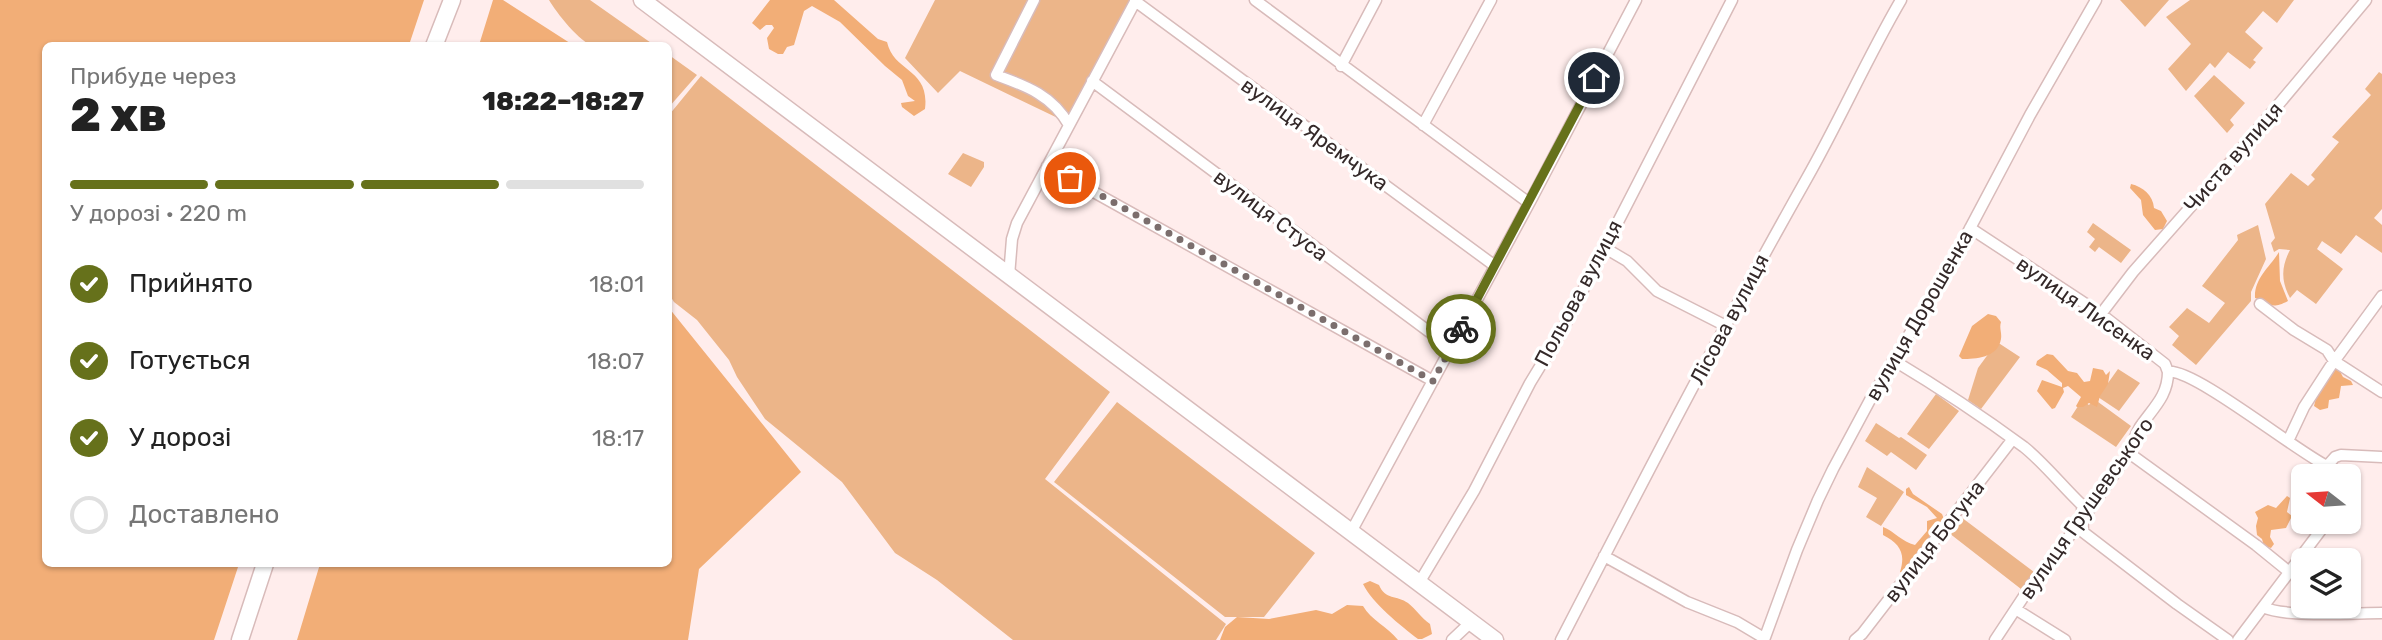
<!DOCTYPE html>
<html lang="uk">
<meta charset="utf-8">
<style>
:root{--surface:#fff;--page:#f6f6f6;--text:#222;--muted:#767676;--line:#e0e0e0;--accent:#66711b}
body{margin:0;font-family:Rubik,sans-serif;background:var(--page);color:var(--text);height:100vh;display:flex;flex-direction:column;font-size:26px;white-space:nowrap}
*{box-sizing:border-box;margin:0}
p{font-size:23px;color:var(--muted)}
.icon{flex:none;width:38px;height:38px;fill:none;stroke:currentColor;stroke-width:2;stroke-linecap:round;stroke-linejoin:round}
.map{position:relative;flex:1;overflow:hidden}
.details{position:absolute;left:42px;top:42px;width:630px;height:525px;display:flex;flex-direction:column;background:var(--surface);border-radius:10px;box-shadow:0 2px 5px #0004}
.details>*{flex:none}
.needle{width:46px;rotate:287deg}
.buttons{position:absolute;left:2291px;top:464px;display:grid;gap:14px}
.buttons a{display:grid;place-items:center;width:70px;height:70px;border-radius:10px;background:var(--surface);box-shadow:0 2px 5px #0004;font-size:35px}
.pin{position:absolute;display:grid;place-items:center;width:60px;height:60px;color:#fff;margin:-30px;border:4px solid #fff;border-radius:50%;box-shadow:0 2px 7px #0007}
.courier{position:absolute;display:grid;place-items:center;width:70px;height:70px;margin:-35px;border:5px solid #66711b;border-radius:50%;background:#fff;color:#222;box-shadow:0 2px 9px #0007}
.head em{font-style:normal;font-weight:800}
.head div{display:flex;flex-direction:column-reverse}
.head{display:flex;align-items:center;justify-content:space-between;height:119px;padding:0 28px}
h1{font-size:46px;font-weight:800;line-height:52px}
.bar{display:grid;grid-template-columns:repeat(4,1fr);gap:10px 7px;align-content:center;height:84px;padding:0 28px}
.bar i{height:9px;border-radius:5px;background:var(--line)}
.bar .current{background:var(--accent)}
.bar p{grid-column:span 4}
ol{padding:0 28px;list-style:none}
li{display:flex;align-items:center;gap:21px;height:77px}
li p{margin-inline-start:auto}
li .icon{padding:7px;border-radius:50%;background:var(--accent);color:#fff;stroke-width:4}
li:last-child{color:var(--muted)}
li i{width:38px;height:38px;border:4px solid var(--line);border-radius:50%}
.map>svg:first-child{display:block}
.green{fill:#ecb589}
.forest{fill:#f2ae77}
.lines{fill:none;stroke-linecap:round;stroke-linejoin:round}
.street-casing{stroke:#d8bbba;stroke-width:13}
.primary-casing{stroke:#d8bbba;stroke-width:19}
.street{stroke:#fff;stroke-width:10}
.primary{stroke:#fff;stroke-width:16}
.done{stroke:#7b6e6d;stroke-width:7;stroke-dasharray:0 12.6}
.route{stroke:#66711b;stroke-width:9}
.labels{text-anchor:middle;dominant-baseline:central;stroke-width:7;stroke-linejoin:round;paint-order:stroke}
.street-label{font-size:21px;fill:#342929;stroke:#fff}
</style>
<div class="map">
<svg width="2382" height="640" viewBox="0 0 2382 640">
<rect width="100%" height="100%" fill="#ffedec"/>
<path class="green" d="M549 0H590L654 45C636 46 613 49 594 46 580 43 556 12 549 0Z
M935 0H1131L1071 116 1064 121 960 71 938 93 905 58Z
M2120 0H2169L2145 27Z
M2190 0H2294L2277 23 2263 11 2245 32 2263 48 2253 60 2256 62 2250 69 2228 52 2215 68 2210 63 2186 91 2168 69 2191 44 2166 17Z
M669 55 697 75 669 107Z
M2379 72 2382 74V209L2374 218 2382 225V253L2356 235 2341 254 2322 241 2317 249 2343 269 2316 304 2297 290 2290 298C2281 281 2281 267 2290 250L2279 249 2274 252 2271 243 2275 238 2265 204 2291 173 2308 186 2315 179 2311 175 2339 142 2332 137 2371 95 2365 89Z
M2214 75 2245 103 2230 120 2234 125 2227 133 2194 96Z
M701 76 1110 392 1045 479 1226 624 1216 640H1013L937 580 895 553 842 482 765 419 737 377 729 360 697 320 674 302 669 294V115Z
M963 153 984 162V167L971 187 948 174Z
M2093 223 2131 250 2121 263 2099 247 2095 252 2089 247 2095 239 2087 232Z
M2258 225 2266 259 2251 292V301L2196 365 2172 345 2179 336 2169 327 2187 308 2209 323 2225 303 2202 286 2238 240 2237 235Z
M1997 342 2020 357 1981 409 1968 400 1978 368Z
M2118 369 2140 383 2119 411 2098 397Z
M1936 394 1959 411 1929 449 1907 434Z
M2094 399 2131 426 2116 447 2071 417 2082 400 2089 405Z
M1117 402 1315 553 1264 617H1225L1054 482Z
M1876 423 1899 438 1901 437 1927 455 1916 470 1891 452 1887 456 1865 441Z
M1867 467 1904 492 1881 526 1866 517 1877 498 1858 487Z
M1961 517 2034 572 2021 589 1949 533Z"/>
<path class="forest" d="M0 0H424L409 45 46 46V564H239L214 640H0Z
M493 0H503L573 45H479Z
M770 0H834L878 39 887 42C894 73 930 68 925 109L914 116 902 107 901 103 915 101 908 96 902 80 885 66 840 22 812 6 804 11 794 45 787 47 783 54H778L769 49 767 38 774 28 772 25H766L760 30 752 23Z
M2131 184C2143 187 2153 195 2154 208L2161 211 2167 221 2163 229 2155 230 2143 215 2141 200 2130 188Z
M2279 252 2280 281 2288 301C2269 311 2270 302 2255 298 2254 278 2270 267 2279 252Z
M669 308 801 472 699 569 688 640H297L320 564H668Z
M1988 314 1996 316 2001 322C1999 329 2002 332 2001 339 1998 358 1975 359 1962 359L1959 356 1972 326Z
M2047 354 2053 355 2068 371 2077 373 2084 382 2090 381 2093 368 2103 370 2106 375 2110 371 2108 384 2100 396 2097 407 2089 403 2083 407H2077L2076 406 2081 397 2068 386 2063 388 2064 392 2055 408 2052 409 2037 391 2042 380 2062 387V383L2047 370 2036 365 2037 361Z
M2337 366 2343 377 2351 381 2353 385 2341 386 2339 398 2329 400 2328 408 2320 410 2314 406 2316 398 2332 369Z
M1909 487 1913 494 1942 514 1944 519 1936 533 1904 574 1900 572C1906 553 1900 544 1883 535V527C1894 531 1902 542 1915 545L1927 531V521L1937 518 1927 507 1906 495V489Z
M2287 496 2290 498 2287 512 2292 516 2286 528 2271 530 2270 537 2274 544 2271 548 2264 546 2262 539 2257 535 2256 526 2258 518 2255 512 2268 505 2276 508Z
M1370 581 1379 585C1385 600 1397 595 1408 603 1416 609 1421 618 1430 624L1432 634 1422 639H1418C1401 626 1372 603 1363 584Z
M1347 605 1363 606C1371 620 1388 627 1398 640H1220L1225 627 1237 617 1269 619 1316 610 1332 614Z"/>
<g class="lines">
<g class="street-casing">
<path id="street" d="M1034 0 996 75C1026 86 1052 95 1069 125
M1255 0 1529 203
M1135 1 1495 266
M1341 66 1376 0
M1092 81 1451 348
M1423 125 1491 0
M1047 166 1433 381
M1970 228 2101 314 2165 364 2168 372C2192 367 2297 452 2327 466L2335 457 2341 455 2382 457
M1605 248 1627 261 1657 291 1726 326
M1009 276 1012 239 1017 223 1136 0
M2260 304 2294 330 2327 350 2334 361 2382 392
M2101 314 2133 272 2232 160 2366 0
M1893 360C1938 387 1982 416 2024 447 2043 462 2064 488 2082 505L2083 532 2177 604 2228 640
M2288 441 2304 407 2330 367 2382 296
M2129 453 2256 545 2288 571
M2327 466 2335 476
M1351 532 1532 198 1636 0
M1604 556 1687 602 1737 622 1764 638
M1419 583 1474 491 1530 383 1564 327 1732 0
M2263 607C2286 618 2354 613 2382 613
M2017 610 2065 640
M1452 640 1471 622
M1561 640C1641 485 1721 330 1807 178 1840 120 1867 58 1901 0
M1764 640 1797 550 1818 500 1833 469 1870 400 1949 268 2030 115 2096 0
M1855 640 1862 634 2012 440
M1995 640 2032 584 2082 520 2129 453C2132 444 2135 436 2140 427 2153 408 2168 396 2168 372
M2238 640 2327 522"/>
</g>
<g class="primary-casing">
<path id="primary" d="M642 0 1495 640
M434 46 452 0
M240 640 265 564"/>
</g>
<use href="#street" class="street"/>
<use href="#primary" class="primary"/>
</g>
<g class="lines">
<path class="done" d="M1070 178 1433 381 1461 329"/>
<path class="route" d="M1461 329 1594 78"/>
</g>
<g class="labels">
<g class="street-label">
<text transform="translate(1315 134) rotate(36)">вулиця Яремчука</text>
<text transform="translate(2233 157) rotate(-49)">Чиста вулиця</text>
<text transform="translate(1271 215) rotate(37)">вулиця Стуса</text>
<text transform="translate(1578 293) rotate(-62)">Польова вулиця</text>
<text transform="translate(2086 308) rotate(35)">вулиця Лисенка</text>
<text transform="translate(1919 315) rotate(-60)">вулиця Дорошенка</text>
<text transform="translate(1729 319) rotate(-62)">Лісова вулиця</text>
<text transform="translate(2086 508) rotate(-55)">вулиця Грушевського</text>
<text transform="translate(1934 541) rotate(-52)">вулиця Богуна</text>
</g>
</g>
</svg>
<div class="buttons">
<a><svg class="needle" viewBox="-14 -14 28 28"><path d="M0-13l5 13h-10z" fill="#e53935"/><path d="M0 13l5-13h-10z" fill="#767676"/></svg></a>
<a><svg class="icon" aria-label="layers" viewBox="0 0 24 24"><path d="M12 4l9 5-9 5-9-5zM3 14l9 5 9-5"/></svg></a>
</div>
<div class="pin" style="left:1070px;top:178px;background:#ea580c"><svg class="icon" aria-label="bag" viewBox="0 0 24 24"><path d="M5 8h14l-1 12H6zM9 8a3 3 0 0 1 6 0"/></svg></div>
<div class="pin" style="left:1594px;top:78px;background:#1f2937"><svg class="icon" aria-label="home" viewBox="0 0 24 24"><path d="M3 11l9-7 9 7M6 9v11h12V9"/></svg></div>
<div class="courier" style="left:1461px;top:329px"><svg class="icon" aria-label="bike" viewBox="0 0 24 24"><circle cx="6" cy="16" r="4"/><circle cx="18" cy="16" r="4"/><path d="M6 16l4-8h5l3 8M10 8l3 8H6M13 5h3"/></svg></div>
<section class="details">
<div class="head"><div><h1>2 хв</h1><p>Прибуде через</p></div><em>18:22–18:27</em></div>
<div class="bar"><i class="current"></i><i class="current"></i><i class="current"></i><i></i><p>У дорозі · 220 m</p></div>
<ol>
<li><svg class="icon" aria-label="check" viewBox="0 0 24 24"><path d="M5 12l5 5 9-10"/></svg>Прийнято<p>18:01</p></li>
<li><svg class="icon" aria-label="check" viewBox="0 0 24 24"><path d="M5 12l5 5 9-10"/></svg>Готується<p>18:07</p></li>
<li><svg class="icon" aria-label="check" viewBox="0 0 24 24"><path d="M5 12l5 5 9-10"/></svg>У дорозі<p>18:17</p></li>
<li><i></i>Доставлено</li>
</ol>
</section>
</div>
